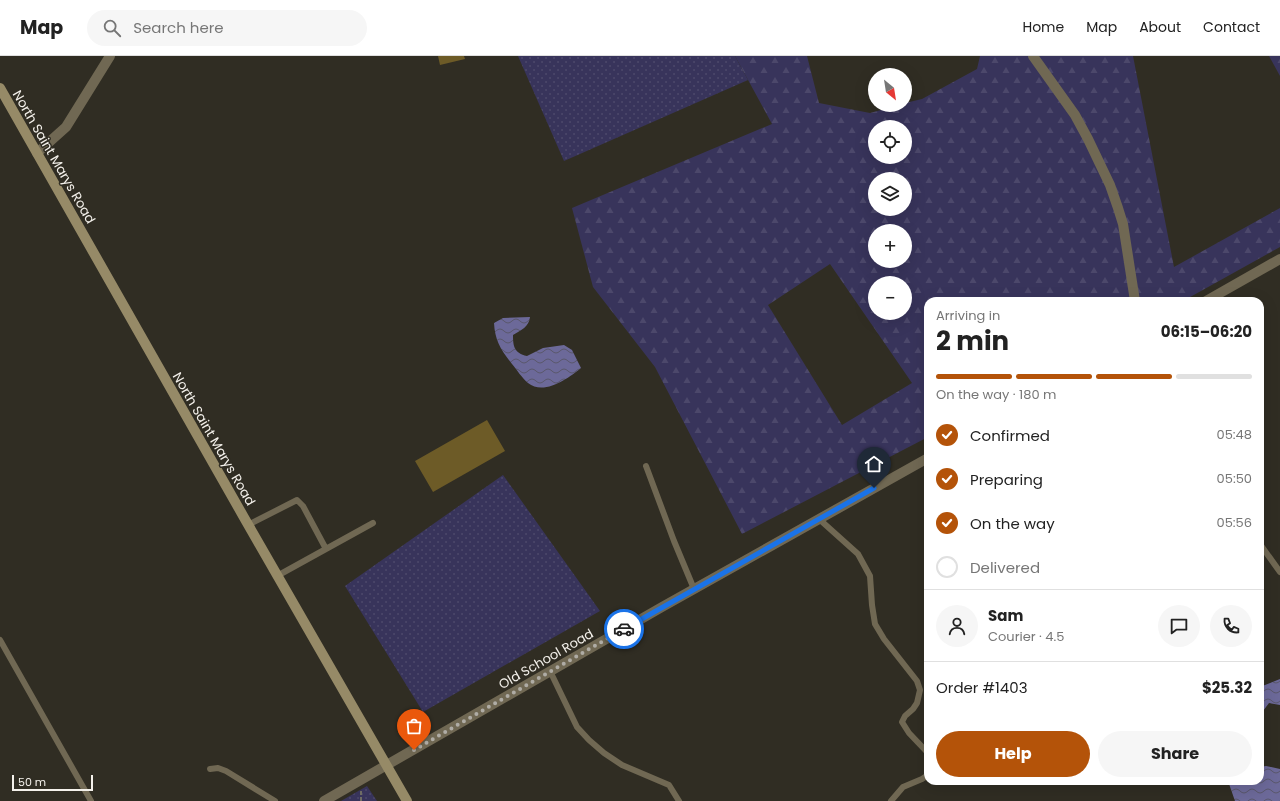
<!DOCTYPE html>
<meta charset="utf-8">
<style>
:root{--surface:#fff;--page:#f6f6f6;--text:#222;--muted:#767676;--line:#e0e0e0;--accent:#b45309}
body{margin:0;font-family:Poppins,sans-serif;background:var(--page);color:var(--text);height:100vh;display:flex;flex-direction:column;font-size:15px;white-space:nowrap}
*{box-sizing:border-box;margin:0}
p{font-size:13px;color:var(--muted)}
.icon{flex:none;width:22px;height:22px;fill:none;stroke:currentColor;stroke-width:2;stroke-linecap:round;stroke-linejoin:round}
.map{position:relative;flex:1;overflow:hidden}
.side{position:absolute;left:924px;top:241px;width:340px;height:488px;display:flex;flex-direction:column;background:var(--surface);border-radius:12px;box-shadow:0 4px 16px #0002}
.side>*{flex:none}
.needle{width:26px;rotate:150deg}
.fabs{position:absolute;left:868px;top:12px;display:grid;gap:8px}
.fabs a{display:grid;place-items:center;width:44px;height:44px;border-radius:50%;background:var(--surface);box-shadow:0 4px 16px #0002;font-size:20px}
.scale{position:absolute;left:12px;bottom:10px;width:81px;box-sizing:border-box;padding-left:4px;border:2px solid #f4f1eb;border-top:0;font-size:11px;line-height:14px;white-space:nowrap;color:#f4f1eb;-webkit-text-stroke:3px #302d23;paint-order:stroke}
.pin{position:absolute;display:grid;place-items:center;width:34px;height:34px;color:#fff;margin:-41px -17px;border-radius:50% 50% 50% 0;rotate:-45deg;box-shadow:0 0 4px #0007}
.pin .icon{rotate:45deg}
.courier{position:absolute;display:grid;place-items:center;width:40px;height:40px;margin:-20px;border:3px solid #1a73e8;border-radius:50%;background:#fff;color:#222;box-shadow:0 1px 5px #0007}
.head em{font-style:normal;font-weight:700}
.head div{display:flex;flex-direction:column-reverse}
.head{display:flex;align-items:center;justify-content:space-between;height:68px;padding:0 12px}
h1{font-size:26px;font-weight:700;line-height:30px}
.bar{display:grid;grid-template-columns:repeat(4,1fr);gap:6px 4px;align-content:center;height:48px;padding:0 12px}
.bar i{height:5px;border-radius:3px;background:var(--line)}
.bar .selected{background:var(--accent)}
.bar p{grid-column:span 4}
.line{display:flex;align-items:center;gap:10px;padding:0 12px;border-top:1px solid var(--line)}
.line div{flex:1}
.round{display:grid;place-items:center;flex:none;width:42px;height:42px;border-radius:21px;background:var(--page)}
ol{padding:0 12px;list-style:none}
li{display:flex;align-items:center;gap:12px;height:44px}
li p{margin-inline-start:auto}
li .icon{padding:4px;border-radius:50%;background:var(--accent);color:#fff;stroke-width:4}
li:last-child{color:var(--muted)}
li i{width:22px;height:22px;border:2px solid var(--line);border-radius:50%}
.button{display:flex;gap:8px;margin-top:auto;padding:8px 12px}
.button a{flex:1;height:46px;border-radius:24px;background:var(--accent);color:#fff;font-size:16px;font-weight:700;line-height:46px;text-align:center}
.button a+a{background:var(--page);color:var(--text)}
header{display:flex;align-items:center;gap:24px;box-sizing:border-box;height:56px;padding:0 20px;background:var(--surface);border-bottom:1px solid var(--line)}
header strong{font-size:19px}
nav{display:flex;gap:22px;margin-inline-start:auto;font-size:14px}
.search{width:280px;height:36px;background:var(--page);display:flex;align-items:center;gap:10px;box-sizing:border-box;padding:0 14px;border-radius:22px;color:var(--muted);font-size:15px}
.map>svg:first-child{display:block}
.green{fill:url(#green-dots)}
.forest{fill:url(#forest-firs);fill-rule:evenodd}
.water{fill:url(#water-waves)}
.building{fill:#6d5b27}
.lines{fill:none;stroke-linecap:round;stroke-linejoin:round}
.path{stroke:#6f6c64;stroke-width:2;stroke-dasharray:4 2;stroke-linecap:butt}
.service{stroke:#706853;stroke-width:6}
.minor{stroke:#706853;stroke-width:10}
.tertiary{stroke:#706853;stroke-width:10}
.secondary{stroke:#968a67;stroke-width:10}
.done{stroke:#afaca5;stroke-width:4;stroke-dasharray:0 7.2}
.route{stroke:#1a73e8;stroke-width:5}
.labels{text-anchor:middle;dominant-baseline:central;stroke-width:3;stroke-linejoin:round;paint-order:stroke}
.street-label{font-size:13px;fill:#f4f1eb;stroke:#302d23}
</style>
<header>
<strong>Map</strong>
<div class="search"><svg class="icon" aria-label="search" viewBox="0 0 24 24"><circle cx="10" cy="10" r="6"/><path d="M15 15l6 6"/></svg>Search here</div>
<nav><a>Home</a><a>Map</a><a>About</a><a>Contact</a></nav>
</header>
<div class="map">
<svg width="1280" height="745" viewBox="0 0 1280 745">
<defs>
<pattern id="green-dots" width="8" height="8" patternUnits="userSpaceOnUse"><rect width="8" height="8" fill="#38345b"/><path d="M2 2h.1M6 6h.1" fill="none" stroke="#4c486b" stroke-width="1.8" stroke-linecap="round"/></pattern>
<pattern id="forest-firs" width="22" height="20" patternUnits="userSpaceOnUse"><rect width="22" height="20" fill="#38345b"/><path d="M5 1l3.5 6h-7zM16 11l3.5 6h-7z" fill="#4c486b"/></pattern>
<pattern id="water-waves" width="16" height="10" patternUnits="userSpaceOnUse"><rect width="16" height="10" fill="#6c6999"/><path d="M0 5q4-4 8 0t8 0" fill="none" stroke="#59576b"/></pattern>
</defs>
<rect width="100%" height="100%" fill="#302d23"/>
<path class="green" d="M518 0H735L748 24 564 105Z
M503 419 600 555 423 656 345 530Z
M367 730 377 745H341Z"/>
<path class="forest" d="M735 0H807L819 47 870 57 899 49H905V47L922 43 977 13 980 0H1133L1174 211 1280 152V191L1183 245H928V381L742 478 655 311 593 231 572 152 772 68ZM875 71H905V101H875ZM875 123H905V153H875ZM875 175H905V205H875ZM830 208 912 327 842 369 768 249ZM875 227H905V257H875Z
M1269 0H1280V20Z"/>
<path class="water" d="M530 261C529 271 521 274 513 279 513 290 514 297 527 300L543 292 564 289 572 294 581 312C569 322 544 340 528 327 522 322 517 314 512 308 501 294 495 285 494 267L503 262Z
M1280 623V649L1269 647 1260 659V631Z
M1266 710 1280 713V745H1235L1228 725H1260V711Z"/>
<path class="building" d="M438 0H464L465 3 440 9Z
M487 364 505 395 433 436 415 405Z"/>
<g class="lines">
<path class="path" d="M361 735V745"/>
<path class="service" d="M646 410 674 485 694 533
M819 463 858 498 870 520 872 549 875 568 884 583 917 625 920 634 917 647 913 653 905 660 902 666 909 677 928 697
M248 469 297 444 303 450 326 493
M1260 488 1280 516
M277 520 373 467
M0 584 91 745
M550 615 577 671 589 684 604 697 622 709 669 729 679 745
M210 713 218 712 226 715 275 745
M891 745 903 731 922 723 928 719"/>
<path class="minor" d="M1033 0 1075 59 1088 83 1110 129 1118 152 1123 168 1135 245
M37 97 66 71 110 0"/>
<path class="tertiary" d="M1206 245 1280 203
M324 745 662 551 928 402"/>
<path class="secondary" d="M0 32 246 465 407 745"/>
</g>
<g class="lines">
<path class="done" d="M414 694 624 573"/>
<path class="route" d="M624 573 874 432"/>
</g>
<g class="labels">
<g class="street-label">
<text transform="translate(54 101) rotate(60)">North Saint Marys Road</text>
<text transform="translate(214 383) rotate(60)">North Saint Marys Road</text>
<text transform="translate(546 603) rotate(-30)">Old School Road</text>
</g>
</g>
</svg>
<div class="fabs">
<a><svg class="needle" viewBox="-14 -14 28 28"><path d="M0-13l5 13h-10z" fill="#e53935"/><path d="M0 13l5-13h-10z" fill="#767676"/></svg></a>
<a><svg class="icon" aria-label="locate" viewBox="0 0 24 24"><circle cx="12" cy="12" r="6"/><path d="M12 2v4M12 18v4M2 12h4M18 12h4"/></svg></a>
<a><svg class="icon" aria-label="layers" viewBox="0 0 24 24"><path d="M12 4l9 5-9 5-9-5zM3 14l9 5 9-5"/></svg></a>
<a>+</a>
<a>−</a>
</div>
<div class="scale">50 m</div>
<div class="pin" style="left:414px;top:694px;background:#ea580c"><svg class="icon" aria-label="bag" viewBox="0 0 24 24"><path d="M5 8h14l-1 12H6zM9 8a3 3 0 0 1 6 0"/></svg></div>
<div class="pin" style="left:874px;top:432px;background:#1f2937"><svg class="icon" aria-label="home" viewBox="0 0 24 24"><path d="M3 11l9-7 9 7M6 9v11h12V9"/></svg></div>
<div class="courier" style="left:624px;top:573px"><svg class="icon" aria-label="car" viewBox="0 0 24 24"><path d="M5 17H2v-5l4-1 3-4h7l3 4 3 1v5h-3M9 17h6M6 11h13"/><circle cx="7" cy="17" r="2"/><circle cx="17" cy="17" r="2"/></svg></div>
<section class="side">
<div class="head"><div><h1>2 min</h1><p>Arriving in</p></div><em>06:15–06:20</em></div>
<div class="bar"><i class="selected"></i><i class="selected"></i><i class="selected"></i><i></i><p>On the way · 180 m</p></div>
<ol>
<li><svg class="icon" aria-label="check" viewBox="0 0 24 24"><path d="M5 12l5 5 9-10"/></svg>Confirmed<p>05:48</p></li>
<li><svg class="icon" aria-label="check" viewBox="0 0 24 24"><path d="M5 12l5 5 9-10"/></svg>Preparing<p>05:50</p></li>
<li><svg class="icon" aria-label="check" viewBox="0 0 24 24"><path d="M5 12l5 5 9-10"/></svg>On the way<p>05:56</p></li>
<li><i></i>Delivered</li>
</ol>
<div class="line" style="height:72px"><a class="round"><svg class="icon" aria-label="person" viewBox="0 0 24 24"><circle cx="12" cy="8" r="4"/><path d="M4 21q1-7 8-7t8 7"/></svg></a><div><b>Sam</b><p>Courier · 4.5</p></div><a class="round"><svg class="icon" aria-label="chat" viewBox="0 0 24 24"><path d="M4 5h16v11H9l-5 4z"/></svg></a><a class="round"><svg class="icon" aria-label="phone" viewBox="0 0 24 24"><path d="M5 4h4l2 5-3 2q2 4 5 5l2-3 5 2v4C11 20 4 13 5 4z"/></svg></a></div>
<div class="line" style="height:52px"><div>Order #1403</div><b>$25.32</b></div>
<div class="button"><a>Help</a><a>Share</a></div>
</section>
</div>
